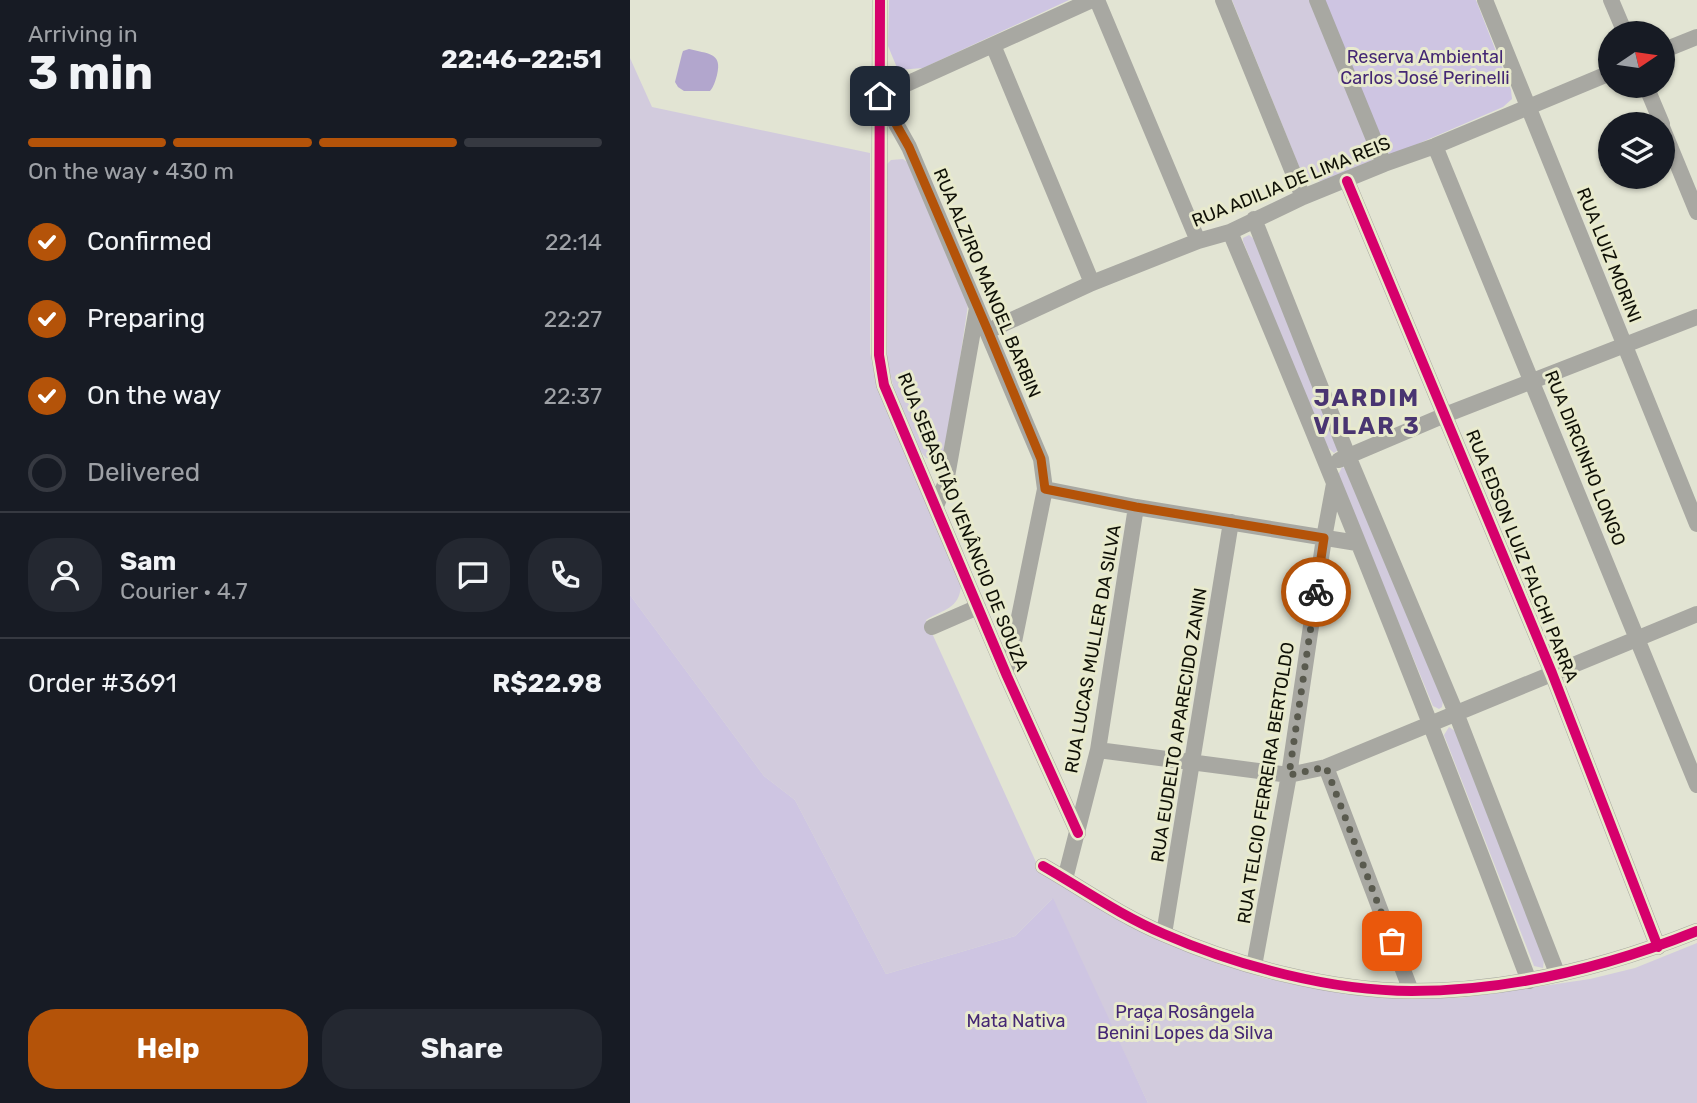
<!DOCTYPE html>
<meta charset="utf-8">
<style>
:root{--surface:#171b24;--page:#242831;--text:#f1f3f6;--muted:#9ea1a6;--line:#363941;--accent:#b45309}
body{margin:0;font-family:Rubik,sans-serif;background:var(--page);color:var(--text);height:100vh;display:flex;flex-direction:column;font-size:26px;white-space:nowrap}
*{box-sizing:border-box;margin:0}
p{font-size:23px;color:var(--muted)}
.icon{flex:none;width:38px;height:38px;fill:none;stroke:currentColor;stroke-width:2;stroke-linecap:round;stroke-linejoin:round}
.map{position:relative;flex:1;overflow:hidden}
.sheet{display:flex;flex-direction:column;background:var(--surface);width:630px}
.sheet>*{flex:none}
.needle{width:46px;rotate:77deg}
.fabs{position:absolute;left:968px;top:21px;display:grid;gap:14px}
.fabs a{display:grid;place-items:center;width:77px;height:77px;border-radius:50%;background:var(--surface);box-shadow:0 2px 5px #0004;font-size:35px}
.pin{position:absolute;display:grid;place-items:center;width:60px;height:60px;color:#fff;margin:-30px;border-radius:14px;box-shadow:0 4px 10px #0006}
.courier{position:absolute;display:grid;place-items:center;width:70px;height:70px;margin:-35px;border:5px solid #b45309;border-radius:50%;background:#fff;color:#222;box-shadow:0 2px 9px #0007}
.headline em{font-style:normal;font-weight:700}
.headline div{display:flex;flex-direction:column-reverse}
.headline{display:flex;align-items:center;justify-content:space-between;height:119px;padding:0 28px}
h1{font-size:46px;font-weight:700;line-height:52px}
.bar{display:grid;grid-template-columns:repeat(4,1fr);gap:10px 7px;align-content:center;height:84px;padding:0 28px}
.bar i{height:9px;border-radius:5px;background:var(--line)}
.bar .current{background:var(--accent)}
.bar p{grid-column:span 4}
.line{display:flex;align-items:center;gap:18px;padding:0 28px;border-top:2px solid var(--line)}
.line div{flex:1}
.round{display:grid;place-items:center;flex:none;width:74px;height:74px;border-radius:28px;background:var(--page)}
ol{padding:0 28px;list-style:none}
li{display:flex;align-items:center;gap:21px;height:77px}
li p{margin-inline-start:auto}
li .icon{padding:7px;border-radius:50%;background:var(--accent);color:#fff;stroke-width:4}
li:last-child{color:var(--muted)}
li i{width:38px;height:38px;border:4px solid var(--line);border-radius:50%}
.cta{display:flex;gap:14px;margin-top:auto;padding:14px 28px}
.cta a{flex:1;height:80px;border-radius:28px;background:var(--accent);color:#fff;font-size:28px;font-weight:700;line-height:80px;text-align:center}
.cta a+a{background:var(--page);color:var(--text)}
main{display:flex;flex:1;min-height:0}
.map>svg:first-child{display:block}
.green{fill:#d2cbdd}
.forest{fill:#cec5e2}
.water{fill:#b2a6cd}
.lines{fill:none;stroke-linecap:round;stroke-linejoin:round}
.minor{stroke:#a8a8a2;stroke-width:16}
.cycleway-casing{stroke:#e8eacd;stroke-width:15}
.cycleway{stroke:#d6006c;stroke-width:10}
.done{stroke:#595a4e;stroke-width:7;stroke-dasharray:0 12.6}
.route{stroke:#b45309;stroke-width:9}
.labels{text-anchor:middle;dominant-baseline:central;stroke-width:6;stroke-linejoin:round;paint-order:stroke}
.park-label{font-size:18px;fill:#442774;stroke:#e8eacd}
.street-label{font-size:18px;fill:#0f1006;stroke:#e8eacd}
.district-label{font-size:24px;font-weight:bold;letter-spacing:2px;fill:#493571;stroke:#e8eacd}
</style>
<main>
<section class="sheet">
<div class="headline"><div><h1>3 min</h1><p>Arriving in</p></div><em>22:46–22:51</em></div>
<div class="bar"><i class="current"></i><i class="current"></i><i class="current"></i><i></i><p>On the way · 430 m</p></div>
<ol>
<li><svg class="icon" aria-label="check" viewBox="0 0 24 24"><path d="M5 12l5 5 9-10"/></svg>Confirmed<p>22:14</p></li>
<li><svg class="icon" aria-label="check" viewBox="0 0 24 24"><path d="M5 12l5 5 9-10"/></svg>Preparing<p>22:27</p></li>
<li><svg class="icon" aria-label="check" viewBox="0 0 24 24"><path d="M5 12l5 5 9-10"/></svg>On the way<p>22:37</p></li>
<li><i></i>Delivered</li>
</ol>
<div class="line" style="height:126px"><a class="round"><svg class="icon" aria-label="person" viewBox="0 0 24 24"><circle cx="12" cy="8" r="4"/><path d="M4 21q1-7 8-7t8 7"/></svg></a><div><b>Sam</b><p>Courier · 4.7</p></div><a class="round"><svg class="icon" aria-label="chat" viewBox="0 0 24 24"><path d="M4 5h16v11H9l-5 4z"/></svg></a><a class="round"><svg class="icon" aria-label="phone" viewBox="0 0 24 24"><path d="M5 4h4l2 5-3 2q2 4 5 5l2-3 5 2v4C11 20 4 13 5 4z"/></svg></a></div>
<div class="line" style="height:91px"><div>Order #3691</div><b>R$22.98</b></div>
<div class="cta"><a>Help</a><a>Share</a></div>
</section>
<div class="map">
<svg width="1067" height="1103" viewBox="0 0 1067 1103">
<rect width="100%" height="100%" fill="#e2e4d3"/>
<path class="green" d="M602 0H682L744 149 743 159 738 163C717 172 691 191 672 174Z
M0 58 22 107 240 153V353L244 373 331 586C329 609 314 609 296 620L411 873 450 897 540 944 634 978 698 991 746 996 830 998 960 979 1005 968 1067 943V1103H518L422 899 385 936 256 974 165 800 134 776 0 595Z
M273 159 280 164 338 305 318 439 315 452 303 459 296 458 290 451 264 389 256 357V165L261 160Z
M619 235 624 239 708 450 704 453 696 446 613 241V238Z
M712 467 715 468 813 701 812 707 809 709 803 706 708 475Z
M819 727 825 731 914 960 913 968 904 966 814 735Z"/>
<path class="forest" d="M259 0H439L293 68 268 70 258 46Z
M694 0H846L881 90 882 99 873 107 769 152 759 154 753 146Z
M0 595 134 776 165 800 256 974 385 936 423 898 518 1103H0Z"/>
<path class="water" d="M59 49C77 54 93 52 87 75 85 82 84 86 80 91H54L48 87 45 82 52 54 53 51Z"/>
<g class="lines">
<path class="minor" d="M250 0 249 355 254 385 377 676 448 833
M467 0 568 241
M593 0 673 197
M687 0 754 164
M855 0 1067 524
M981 0 995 33
M363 45 462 283
M1032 51 1067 37
M1016 86 1032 124
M250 96 462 0
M251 97 279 147 411 459 415 489 377 676
M1032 127 1067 212
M805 146 1067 785
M717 181 922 673 1028 947
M624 219 718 456 826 713 927 973
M600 232C705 480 804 729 899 981
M358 331 462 283 568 241 600 232 673 197 754 164 805 146 980 73
M709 460 815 415 1067 317
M415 489 506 507 727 543
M306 506 316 482 347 308
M302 627 348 607
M468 750 659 775 696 767 1067 614
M696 767 781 991
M413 866C453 889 491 916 534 934 607 966 702 991 782 991 879 991 977 967 1067 931
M435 879 468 750 506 507
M534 934 601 522
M624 966 659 775 694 538 704 484"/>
<g class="cycleway-casing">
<path id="cycleway" d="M250 0 249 355 254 385 377 676 448 833
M717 181 922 673 1028 947
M413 866C453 889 491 916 534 934 607 966 702 991 782 991 879 991 977 967 1067 931"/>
</g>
<use href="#cycleway" class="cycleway"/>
</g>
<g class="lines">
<path class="done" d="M686 592 659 775 696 767 762 941"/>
<path class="route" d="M250 96 279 147 358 331 411 459 415 489 506 507 694 538 686 592"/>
</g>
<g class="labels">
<g class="park-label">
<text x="795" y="57">Reserva Ambiental<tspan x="795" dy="21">Carlos José Perinelli</tspan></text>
<text x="555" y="1012">Praça Rosângela<tspan x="555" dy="21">Benini Lopes da Silva</tspan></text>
<text x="386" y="1021">Mata Nativa</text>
</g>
<g class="street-label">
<text transform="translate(661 182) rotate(-22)">RUA ADILIA DE LIMA REIS</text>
<text transform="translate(979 255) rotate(68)">RUA LUIZ MORINI</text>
<text transform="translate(357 283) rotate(67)">RUA ALZIRO MANOEL BARBIN</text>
<text transform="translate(955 458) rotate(68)">RUA DIRCINHO LONGO</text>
<text transform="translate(333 522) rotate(68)">RUA SEBASTIÃO VENÂNCIO DE SOUZA</text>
<text transform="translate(892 556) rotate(68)">RUA EDSON LUIZ FALCHI PARRA</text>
<text transform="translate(463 649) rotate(-80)">RUA LUCAS MULLER DA SILVA</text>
<text transform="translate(549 725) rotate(-81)">RUA EUDELTO APARECIDO ZANIN</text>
<text transform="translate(636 783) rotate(-81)">RUA TELCIO FERREIRA BERTOLDO</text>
</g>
<g class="district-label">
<text x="737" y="398">JARDIM<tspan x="737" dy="28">VILAR 3</tspan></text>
</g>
</g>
</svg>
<div class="fabs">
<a><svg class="needle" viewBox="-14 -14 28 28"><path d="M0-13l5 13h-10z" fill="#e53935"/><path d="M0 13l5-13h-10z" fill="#9ea1a6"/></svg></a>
<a><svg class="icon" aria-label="layers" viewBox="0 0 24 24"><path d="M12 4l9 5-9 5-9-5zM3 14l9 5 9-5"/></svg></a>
</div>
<div class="pin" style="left:762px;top:941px;background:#ea580c"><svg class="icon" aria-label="bag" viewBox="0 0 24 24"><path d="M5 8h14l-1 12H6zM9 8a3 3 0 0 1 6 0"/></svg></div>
<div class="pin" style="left:250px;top:96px;background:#1f2937"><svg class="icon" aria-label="home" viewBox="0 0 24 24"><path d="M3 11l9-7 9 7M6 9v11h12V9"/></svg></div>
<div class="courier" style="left:686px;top:592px"><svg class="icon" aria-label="bike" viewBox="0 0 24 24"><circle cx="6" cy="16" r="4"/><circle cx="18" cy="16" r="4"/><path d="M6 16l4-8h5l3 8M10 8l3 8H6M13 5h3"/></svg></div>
</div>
</main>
